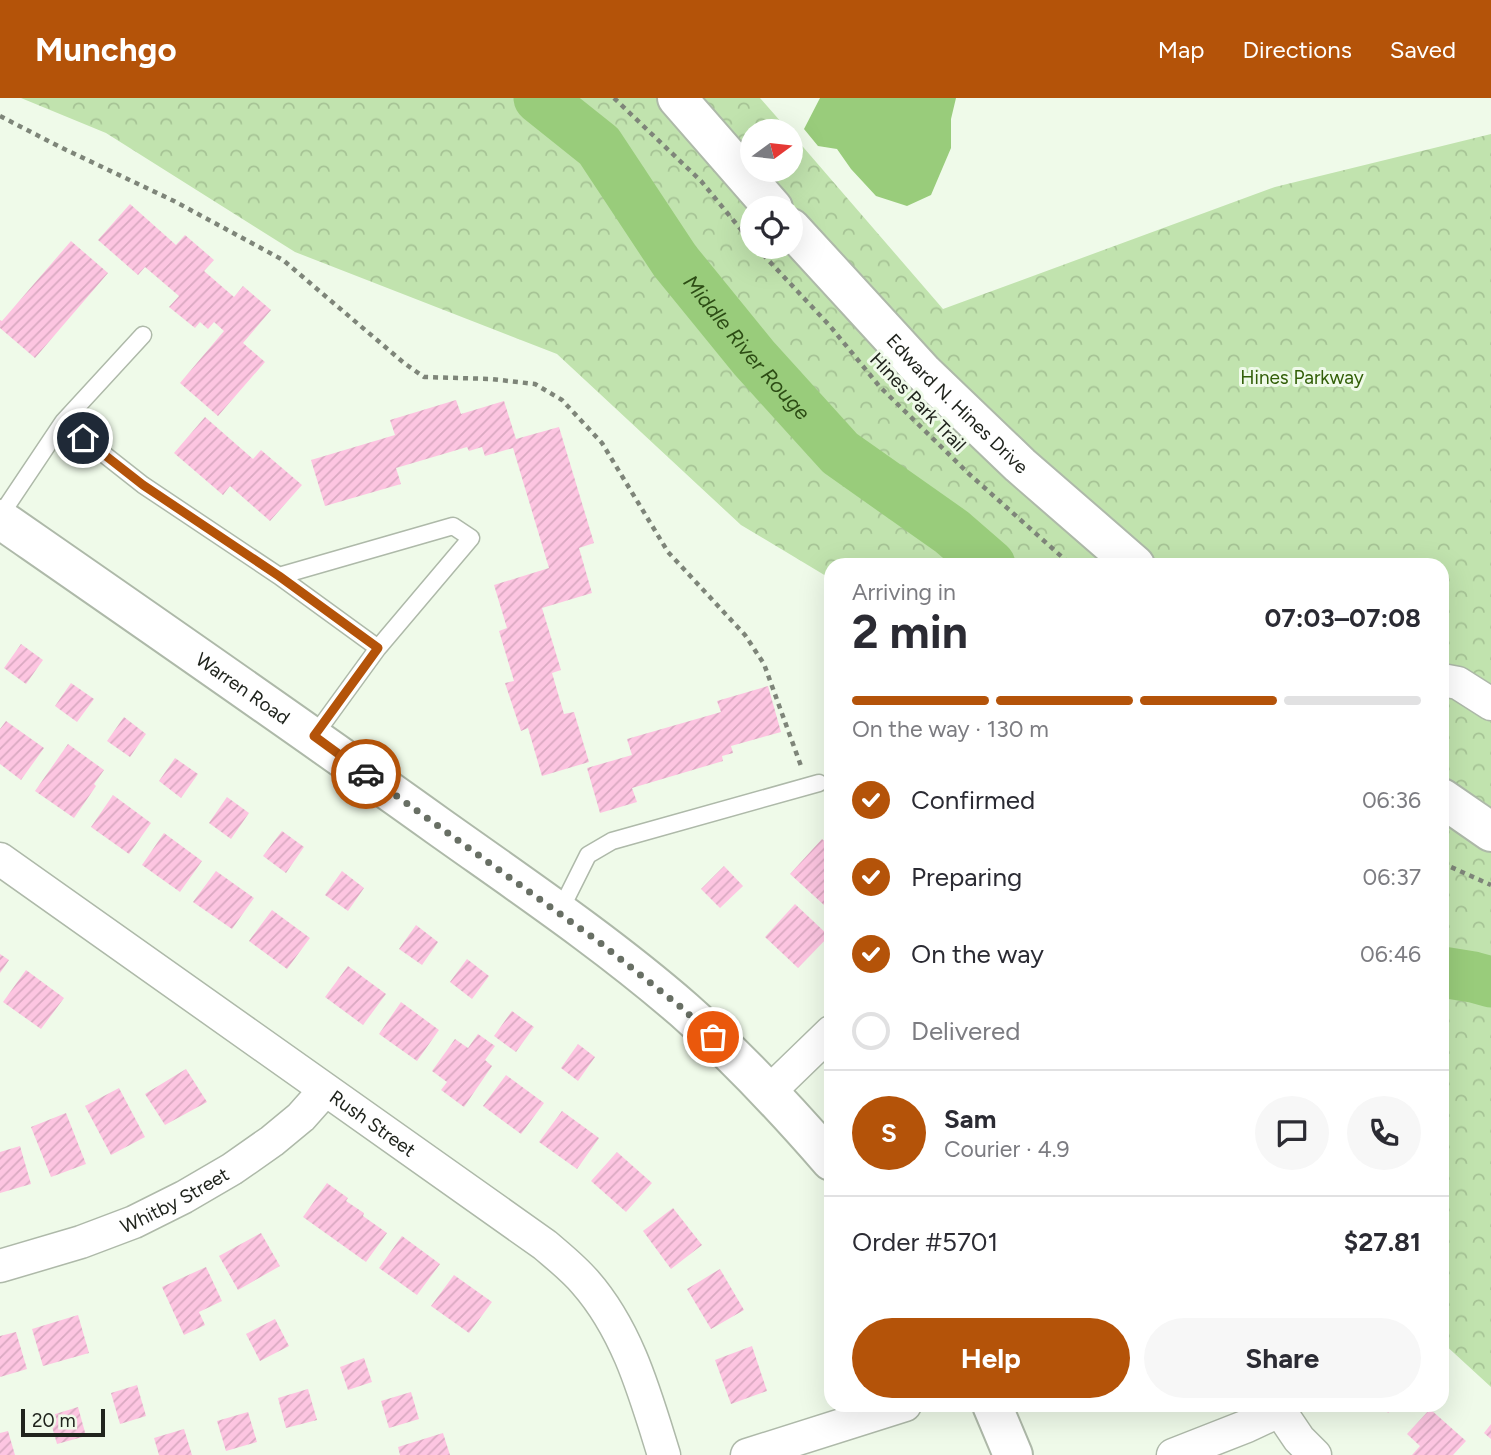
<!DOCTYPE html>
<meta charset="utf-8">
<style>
:root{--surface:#fff;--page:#f7f7f7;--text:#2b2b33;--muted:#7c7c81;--line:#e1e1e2;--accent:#b45309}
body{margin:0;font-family:Figtree,sans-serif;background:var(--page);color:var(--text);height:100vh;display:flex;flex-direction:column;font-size:26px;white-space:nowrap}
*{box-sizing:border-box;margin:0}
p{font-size:23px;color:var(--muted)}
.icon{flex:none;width:38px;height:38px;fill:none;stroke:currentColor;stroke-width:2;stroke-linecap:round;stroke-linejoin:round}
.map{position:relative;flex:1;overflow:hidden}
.side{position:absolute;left:824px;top:460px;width:625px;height:854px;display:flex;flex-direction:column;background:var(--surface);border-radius:21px;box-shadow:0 7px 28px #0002}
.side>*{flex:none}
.needle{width:46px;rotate:75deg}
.tools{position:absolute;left:740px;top:21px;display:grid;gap:14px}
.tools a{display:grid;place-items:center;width:63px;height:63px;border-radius:50%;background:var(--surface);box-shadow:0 7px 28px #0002;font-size:35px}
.scale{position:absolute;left:21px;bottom:18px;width:84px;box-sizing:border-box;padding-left:7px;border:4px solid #20241d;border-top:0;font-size:19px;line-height:24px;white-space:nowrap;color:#20241d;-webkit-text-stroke:5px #effae9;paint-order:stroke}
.pin{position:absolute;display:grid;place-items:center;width:60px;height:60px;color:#fff;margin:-30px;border:4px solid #fff;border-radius:50%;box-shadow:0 2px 7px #0007}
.courier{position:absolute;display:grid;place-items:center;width:70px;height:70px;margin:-35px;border:5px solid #b45309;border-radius:50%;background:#fff;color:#222;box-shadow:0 2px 9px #0007}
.summary em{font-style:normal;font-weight:700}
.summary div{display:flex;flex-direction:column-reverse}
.summary{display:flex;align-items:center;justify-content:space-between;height:119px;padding:0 28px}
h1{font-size:46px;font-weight:700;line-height:52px}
.bar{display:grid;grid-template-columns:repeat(4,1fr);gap:10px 7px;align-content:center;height:84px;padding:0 28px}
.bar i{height:9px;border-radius:5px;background:var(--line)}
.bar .on{background:var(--accent)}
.bar p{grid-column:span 4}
.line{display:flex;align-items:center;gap:18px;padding:0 28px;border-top:2px solid var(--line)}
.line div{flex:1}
.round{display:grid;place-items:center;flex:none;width:74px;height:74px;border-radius:37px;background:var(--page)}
ol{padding:0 28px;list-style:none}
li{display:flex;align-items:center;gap:21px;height:77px}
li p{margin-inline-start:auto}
li .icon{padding:7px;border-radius:50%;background:var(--accent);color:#fff;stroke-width:4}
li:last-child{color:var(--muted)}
li i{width:38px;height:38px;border:4px solid var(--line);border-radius:50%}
.action{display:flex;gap:14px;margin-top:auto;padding:14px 28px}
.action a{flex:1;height:80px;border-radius:42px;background:var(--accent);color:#fff;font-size:28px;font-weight:700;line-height:80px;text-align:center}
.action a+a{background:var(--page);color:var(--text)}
header{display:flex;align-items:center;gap:42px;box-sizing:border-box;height:98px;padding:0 35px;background:var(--accent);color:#fff}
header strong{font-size:33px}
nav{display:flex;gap:38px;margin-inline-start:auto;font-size:24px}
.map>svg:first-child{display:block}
.park{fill:url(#park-crowns);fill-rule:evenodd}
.water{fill:#99cc7b}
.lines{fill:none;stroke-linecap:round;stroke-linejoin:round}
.river{stroke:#99cc7b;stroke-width:51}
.building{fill:url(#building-hatch)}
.service-casing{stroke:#aeb9a9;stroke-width:19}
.minor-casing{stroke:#aeb9a9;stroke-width:35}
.tertiary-casing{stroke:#aeb9a9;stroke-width:42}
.secondary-casing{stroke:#aeb9a9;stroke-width:42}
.path{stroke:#7e8579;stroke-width:4.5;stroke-dasharray:5 5;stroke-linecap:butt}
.service{stroke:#fff;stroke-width:16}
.minor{stroke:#fff;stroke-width:32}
.tertiary{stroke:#fff;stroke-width:38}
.secondary{stroke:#fff;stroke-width:38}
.done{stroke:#686f64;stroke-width:7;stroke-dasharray:0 12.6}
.route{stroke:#b45309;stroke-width:9}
.labels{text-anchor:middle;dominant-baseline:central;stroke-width:6;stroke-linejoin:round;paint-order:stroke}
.park-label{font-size:19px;fill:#315e07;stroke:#effae9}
.street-label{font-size:19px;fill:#20241d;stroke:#effae9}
.water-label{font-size:21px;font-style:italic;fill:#2c4c14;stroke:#effae9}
</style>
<header>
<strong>Munchgo</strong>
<nav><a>Map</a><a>Directions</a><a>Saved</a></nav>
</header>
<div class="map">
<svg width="1491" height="1357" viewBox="0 0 1491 1357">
<defs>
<pattern id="park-crowns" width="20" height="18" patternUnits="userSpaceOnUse" patternTransform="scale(1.75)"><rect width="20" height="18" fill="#c1e3ae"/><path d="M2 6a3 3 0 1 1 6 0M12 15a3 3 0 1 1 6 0" fill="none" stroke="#a6c395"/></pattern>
<pattern id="building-hatch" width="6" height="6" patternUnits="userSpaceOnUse" patternTransform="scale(1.75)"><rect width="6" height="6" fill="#fdc5e1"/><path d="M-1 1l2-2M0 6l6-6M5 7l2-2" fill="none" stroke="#d9a9c1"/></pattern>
</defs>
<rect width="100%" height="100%" fill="#effae9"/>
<path class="park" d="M21 0H760L789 33H752V72H791V35L943 211 1275 89 1491 36V1289L1442 1244V467H831V481L741 427 557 256 295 154 106 35ZM752 110H791V149H752Z"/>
<path class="water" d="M820 0H956L951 21V50L931 97 907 108 876 98 851 71 837 51 818 48 804 31Z"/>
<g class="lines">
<g class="river">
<path id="s1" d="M539 0 599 48 675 163 754 260 840 355 952 434 990 467"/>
<path d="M1442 874 1473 879 1491 884"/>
</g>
</g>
<path class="building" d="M130 106 176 147 185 137 214 162 204 173 234 199 243 188 271 212 243 245 265 264 218 318 180 285 224 233 214 224 208 231 200 224 195 230 169 209 179 198 145 169 138 177 98 142Z
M71 143 108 175 35 260 0 230V222L2 223Z
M456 302 461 316 504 303 516 341 559 329 594 445 579 450 592 495 542 510 561 572 552 575 564 616 574 614 589 664 542 678 528 630 521 633 505 585 514 583 499 533 507 530 494 487 549 470 513 350 485 358 482 349 469 353 467 349 396 370 401 386 325 408 311 362 395 337 390 322Z
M205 319 253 361 261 352 302 387 270 423 230 388 223 397 174 355Z
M21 546 43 562 26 586 4 570Z
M71 585 94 601 77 624 55 608Z
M768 588 781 634 731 648 733 655 722 658 723 663 632 690 637 704 600 715 587 670 632 657 627 641 721 614 717 603Z
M124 619 146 636 130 659 107 643Z
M6 623 44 650 21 682 0 666V631Z
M68 646 104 672 94 686 96 688 74 720 35 693Z
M175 660 198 676 181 700 159 683Z
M113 697 151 725 129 756 91 729Z
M227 699 249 715 231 741 209 725Z
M282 733 304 749 286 775 263 758Z
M164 735 202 763 180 794 142 767Z
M822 741 831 749V799L824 807 790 776Z
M724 768 743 788 720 810 701 791Z
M216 773 254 800 232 831 193 804Z
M342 773 364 790 348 813 325 797Z
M795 806 829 838 798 870 765 839Z
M272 812 310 840 287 871 249 843Z
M416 827 438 844 422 867 399 851Z
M0 856 9 862 0 875Z
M467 861 489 878 472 901 450 884Z
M348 868 386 896 363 927 325 899Z
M26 872 64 900 41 931 3 904Z
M401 904 439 932 417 963 379 936Z
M512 913 534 929 516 954 494 938Z
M478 936 495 948 485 962 492 968 464 1009 441 992 447 984 432 973 455 941 468 950Z
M578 946 595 959 578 983 561 970Z
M186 971 207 1004 165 1027 145 996Z
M506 977 544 1005 521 1036 483 1008Z
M119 990 145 1039 111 1057 85 1008Z
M562 1013 599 1040 577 1071 539 1044Z
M66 1015 86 1066 51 1079 31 1029Z
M20 1048 31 1086 0 1095V1054Z
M617 1054 652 1085 626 1114 591 1083Z
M327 1085 348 1100 346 1103 364 1115 363 1118 387 1135 366 1164 303 1119Z
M673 1110 702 1147 671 1171 643 1133Z
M261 1135 280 1168 238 1192 219 1158Z
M402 1138 440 1166 417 1197 379 1170Z
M206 1169 222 1203 199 1214 205 1227 184 1237 162 1189Z
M720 1171 744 1212 711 1231 687 1191Z
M454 1177 492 1204 469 1235 431 1208Z
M78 1217 89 1255 43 1268 32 1231Z
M275 1221 289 1248 260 1263 246 1236Z
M16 1234 27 1271 0 1279V1238Z
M752 1248 767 1293 731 1306 715 1262Z
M364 1260 372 1284 348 1292 340 1269Z
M137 1287 146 1318 120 1326 111 1295Z
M308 1291 317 1322 286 1330 278 1300Z
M411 1294 419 1321 389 1330 381 1303Z
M1382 1307H1398L1388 1315Z
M78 1309 86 1338 57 1346 49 1318Z
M1430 1311 1466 1343 1453 1357H1412L1420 1348 1407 1336Z
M248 1314 257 1344 226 1353 217 1323Z
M1491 1326V1341L1484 1335Z
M184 1331 192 1357H159L154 1340Z
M8 1333 15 1357H0V1335Z
M443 1335 450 1357H400L398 1349Z"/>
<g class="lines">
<g class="service-casing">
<path id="service" d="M63 324 143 237
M0 418 63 324 143 387 279 478 378 550 314 638
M279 478 453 428 471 440 378 550
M559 815 588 757 612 743 819 685"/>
</g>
<g class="minor-casing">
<g id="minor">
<path d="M1442 582 1458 585 1491 606"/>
<path id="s2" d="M0 761 545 1147C559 1159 573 1170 585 1184 628 1233 645 1296 664 1357"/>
<path d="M769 994 831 934"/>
<path id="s3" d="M0 1168 81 1144 134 1124 184 1099 232 1071 272 1043 301 1019 325 992"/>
<path d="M1276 1307 1299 1341 1315 1357"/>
<path d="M747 1357 905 1307"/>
<path d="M1173 1357 1247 1328 1279 1313"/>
</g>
</g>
<g class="tertiary-casing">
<g id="tertiary">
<path d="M677 0 773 110"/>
<path id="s4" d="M791 130 924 275 1020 367 1135 467"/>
<path d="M1442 700 1491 734"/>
</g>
</g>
<g class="secondary-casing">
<g id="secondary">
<path id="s5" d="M0 421C147 523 293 624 438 728 521 787 607 845 684 912 737 959 785 1010 831 1063"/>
<path d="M992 1307 1013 1357"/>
</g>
</g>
<path class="path" d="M614 0 701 83 752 145
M0 18 60 49 174 103 283 162 404 265 424 279 491 281 535 286 562 302 602 345 668 454 745 537 764 566 801 668
M756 149 830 228 880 289 968 375 1071 467
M1442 765 1491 787"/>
<use href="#service" class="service"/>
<use href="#minor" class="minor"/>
<use href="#tertiary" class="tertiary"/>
<use href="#secondary" class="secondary"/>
</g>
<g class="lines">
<path class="done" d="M366 676 599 844 682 910 713 939"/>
<path class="route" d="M83 340 143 387 279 478 378 550 314 638 366 676"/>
</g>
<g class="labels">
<g class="park-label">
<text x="1302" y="279">Hines Parkway</text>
</g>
<g class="street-label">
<text transform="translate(918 304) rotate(46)">Hines Park Trail</text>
<text stroke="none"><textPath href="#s4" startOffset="242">Edward N. Hines Drive</textPath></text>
<text stroke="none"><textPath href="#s5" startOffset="296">Warren Road</textPath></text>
<text stroke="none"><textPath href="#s2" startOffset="457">Rush Street</textPath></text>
<text stroke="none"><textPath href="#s3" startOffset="187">Whitby Street</textPath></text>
</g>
<g class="water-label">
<text stroke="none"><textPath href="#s1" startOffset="327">Middle River Rouge</textPath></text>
</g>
</g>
</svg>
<div class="tools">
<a><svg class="needle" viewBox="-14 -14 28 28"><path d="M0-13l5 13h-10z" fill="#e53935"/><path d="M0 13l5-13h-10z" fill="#7c7c81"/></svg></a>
<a><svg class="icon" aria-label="locate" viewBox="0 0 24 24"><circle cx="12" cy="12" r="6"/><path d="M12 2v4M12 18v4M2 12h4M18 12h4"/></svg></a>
</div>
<div class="scale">20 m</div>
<div class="pin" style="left:713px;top:939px;background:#ea580c"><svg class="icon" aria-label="bag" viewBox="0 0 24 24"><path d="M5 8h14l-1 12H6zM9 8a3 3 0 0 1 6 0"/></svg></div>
<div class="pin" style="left:83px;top:340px;background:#1f2937"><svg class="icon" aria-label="home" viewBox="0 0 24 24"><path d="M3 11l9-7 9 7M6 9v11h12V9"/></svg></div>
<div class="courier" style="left:366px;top:676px"><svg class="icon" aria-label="car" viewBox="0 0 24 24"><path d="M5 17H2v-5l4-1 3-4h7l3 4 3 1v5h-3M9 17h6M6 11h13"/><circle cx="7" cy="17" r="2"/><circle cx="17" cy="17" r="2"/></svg></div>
<section class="side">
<div class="summary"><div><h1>2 min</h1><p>Arriving in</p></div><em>07:03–07:08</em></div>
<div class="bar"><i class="on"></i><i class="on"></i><i class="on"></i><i></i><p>On the way · 130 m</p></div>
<ol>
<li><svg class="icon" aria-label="check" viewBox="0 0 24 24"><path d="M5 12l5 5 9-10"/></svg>Confirmed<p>06:36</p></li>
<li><svg class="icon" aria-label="check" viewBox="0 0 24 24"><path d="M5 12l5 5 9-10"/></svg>Preparing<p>06:37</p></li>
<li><svg class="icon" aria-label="check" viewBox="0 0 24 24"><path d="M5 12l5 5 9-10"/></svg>On the way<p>06:46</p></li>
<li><i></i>Delivered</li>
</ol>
<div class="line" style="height:126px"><b class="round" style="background:var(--accent);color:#fff">S</b><div><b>Sam</b><p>Courier · 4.9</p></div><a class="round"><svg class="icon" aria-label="chat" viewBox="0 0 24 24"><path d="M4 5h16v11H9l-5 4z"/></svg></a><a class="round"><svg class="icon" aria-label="phone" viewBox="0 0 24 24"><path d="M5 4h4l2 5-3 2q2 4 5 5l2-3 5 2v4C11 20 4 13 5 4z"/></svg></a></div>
<div class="line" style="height:91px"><div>Order #5701</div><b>$27.81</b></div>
<div class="action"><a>Help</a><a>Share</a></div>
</section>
</div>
